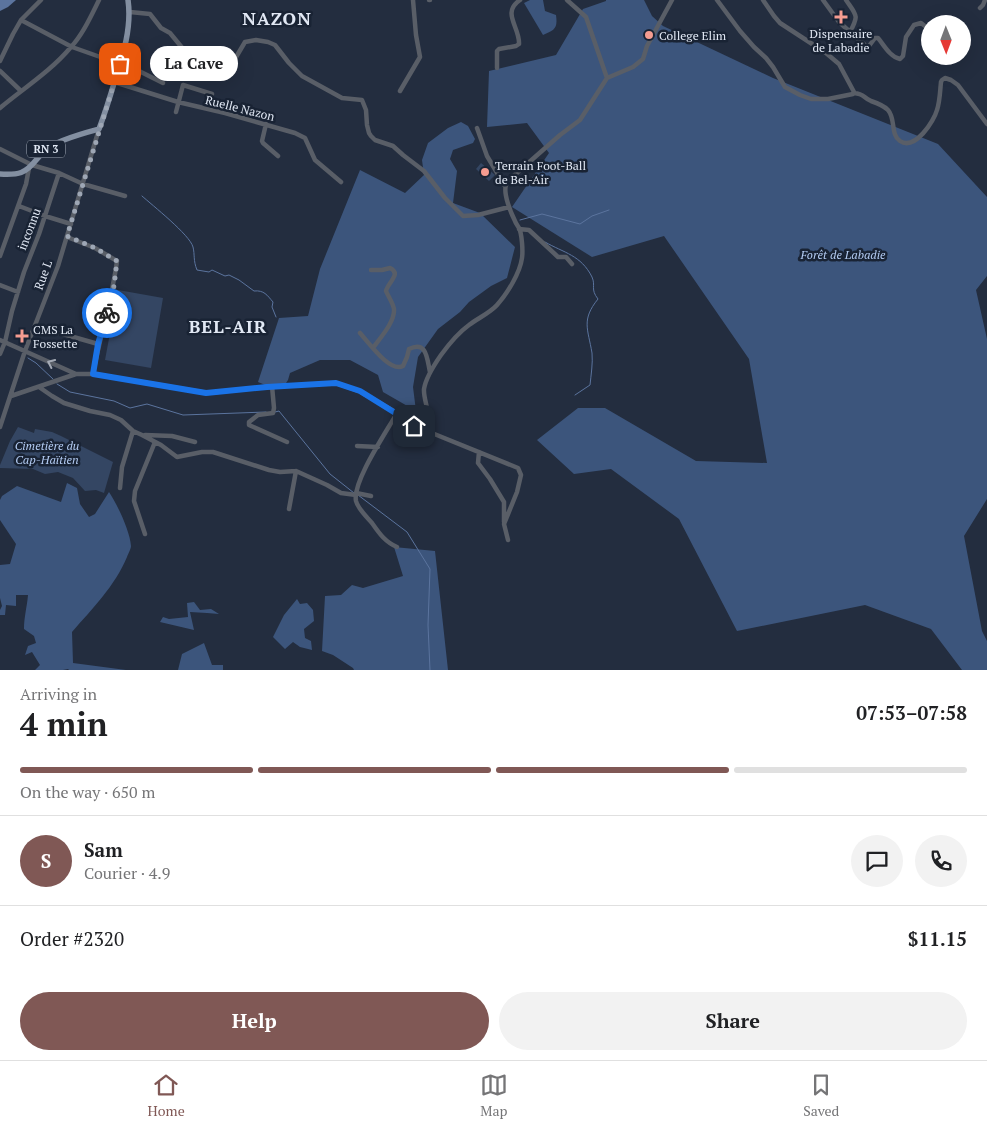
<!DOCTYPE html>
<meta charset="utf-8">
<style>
:root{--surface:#fff;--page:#f2f2f2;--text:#202124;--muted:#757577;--line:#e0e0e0;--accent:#805855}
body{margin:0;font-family:"PT Serif",serif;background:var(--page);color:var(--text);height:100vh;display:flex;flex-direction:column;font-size:19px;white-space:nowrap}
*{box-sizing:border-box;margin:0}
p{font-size:16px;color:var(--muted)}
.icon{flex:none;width:28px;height:28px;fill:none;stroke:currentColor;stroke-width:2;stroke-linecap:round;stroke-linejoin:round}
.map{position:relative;height:670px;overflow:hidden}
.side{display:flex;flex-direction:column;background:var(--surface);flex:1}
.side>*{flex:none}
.needle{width:32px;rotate:179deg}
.fabs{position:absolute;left:921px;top:15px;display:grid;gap:10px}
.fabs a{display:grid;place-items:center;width:50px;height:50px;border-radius:50%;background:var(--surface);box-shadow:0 5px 20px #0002;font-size:25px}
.pin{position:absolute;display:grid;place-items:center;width:42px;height:42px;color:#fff;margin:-21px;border-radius:10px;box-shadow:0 2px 8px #0006}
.courier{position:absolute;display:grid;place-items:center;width:50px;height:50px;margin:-25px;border:4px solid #1a73e8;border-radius:50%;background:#fff;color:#222;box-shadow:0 1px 6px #0007}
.bubble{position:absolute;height:35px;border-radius:18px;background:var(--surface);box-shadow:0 5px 20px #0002;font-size:16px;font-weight:700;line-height:35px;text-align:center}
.overview em{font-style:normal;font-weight:700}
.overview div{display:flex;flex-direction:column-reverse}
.overview{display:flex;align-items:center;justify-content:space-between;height:85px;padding:0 20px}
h1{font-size:32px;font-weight:700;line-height:38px}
.bar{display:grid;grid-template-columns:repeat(4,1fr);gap:8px 5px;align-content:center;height:60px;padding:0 20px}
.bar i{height:6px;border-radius:4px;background:var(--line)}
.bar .selected{background:var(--accent)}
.bar p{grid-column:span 4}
.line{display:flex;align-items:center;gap:12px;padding:0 20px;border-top:1px solid var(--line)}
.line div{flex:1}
.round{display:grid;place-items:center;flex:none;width:52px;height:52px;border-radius:26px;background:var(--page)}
.cta{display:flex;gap:10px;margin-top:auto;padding:10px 20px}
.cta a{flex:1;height:58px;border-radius:30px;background:var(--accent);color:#fff;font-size:20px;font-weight:700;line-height:58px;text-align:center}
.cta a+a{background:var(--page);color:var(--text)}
.dock{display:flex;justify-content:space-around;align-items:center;height:70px;border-top:1px solid var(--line);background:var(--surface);font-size:14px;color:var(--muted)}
.dock a{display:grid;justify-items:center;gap:2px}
.dock .selected{color:var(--accent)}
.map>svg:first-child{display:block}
.green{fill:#344663}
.forest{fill:#3c557c}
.water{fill:#5b749e}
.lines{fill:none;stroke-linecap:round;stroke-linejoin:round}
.stream{stroke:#5b749e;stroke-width:1}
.minor{stroke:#595e67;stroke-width:4.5}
.major{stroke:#838fa1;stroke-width:5.5}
.oneway{stroke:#a4aab5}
.done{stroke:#9ea7b5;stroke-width:5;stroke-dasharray:0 9}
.route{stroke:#1a73e8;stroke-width:6}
.poi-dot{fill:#f59c91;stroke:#192334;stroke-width:2}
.labels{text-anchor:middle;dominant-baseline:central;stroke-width:5;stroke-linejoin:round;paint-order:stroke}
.shield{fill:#192334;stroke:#a5adba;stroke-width:1}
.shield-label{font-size:11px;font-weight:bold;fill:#e1e8f4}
.poi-label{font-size:12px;fill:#e1e8f4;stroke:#192334;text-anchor:start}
.street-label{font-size:12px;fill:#e1e8f4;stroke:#192334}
.park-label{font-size:12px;font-style:italic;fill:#b3cbf2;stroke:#192334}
.district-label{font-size:18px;font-weight:bold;letter-spacing:1px;fill:#e1e8f4;stroke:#192334}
</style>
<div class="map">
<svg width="987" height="670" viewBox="0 0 987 670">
<rect width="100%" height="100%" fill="#232d3f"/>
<path class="green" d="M481 163 495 175 489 181 476 169Z
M118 290 163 298 151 368 105 360Z
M18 427 34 433 35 429 52 432 61 436 113 462 104 493 96 490 85 491 73 478 58 472 45 474 33 469 0 468V465L10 441Z"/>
<path class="forest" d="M530 0H543L545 11 556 15C558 29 554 30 543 35L524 3Z
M606 0H644L652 16 663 26 773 78 938 144 987 197V276L976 290 987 339V499L964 536 982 631 987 641V670H962L931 629 865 605 737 631 679 519 611 469 574 474 537 440 578 408H605L696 461 767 463 749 359 664 236 592 257 512 207 549 153 527 123 487 127 489 71 556 55 583 9 606 1Z
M461 122 468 126 475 139 473 143 453 150 450 159 457 171 453 203 480 213 515 247 507 278 491 286 469 302 460 312 438 329 418 357 413 387 416 411 383 392 378 375 350 360H320L290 373 288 380 284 386 275 389 258 382 279 318 308 316 320 269 360 170 405 193 424 175 422 160 428 143 448 128Z
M67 483 77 488 80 504 89 517 95 514 109 492C117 504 130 531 131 546 131 549 128 554 127 557 115 586 92 609 72 632L73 663 126 670H69L68 669 63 670H35L40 665 32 652 25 655 28 646 36 643 34 636 24 629C24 617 27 607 28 595H16V606L6 605 5 615H0V610L2 606 0 598V565L10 564 16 544 0 520V500L2 496 17 486 61 502Z
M394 547 435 551 448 670H354L353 668 333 655 322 651 325 596 341 595 352 585 363 588 403 576Z
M297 599 300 604 307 603 313 610 314 621 304 629 305 638 311 641 312 650 300 647 293 642 285 649 273 637 284 615Z
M194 602 200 610 211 609 219 614 207 613 190 612 194 630 160 622 163 617 169 619 188 617 187 603Z
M204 643 212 665H223V670H178L182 654Z"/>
<path class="water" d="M0 0H16L8 7 0 11Z"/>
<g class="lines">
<path class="stream" d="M142 196C152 205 190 235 193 247 195 255 193 260 197 270L209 272 212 270 225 276 229 275 239 280 254 291C264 290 267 295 273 302L272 307 276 317
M520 220 542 214 580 224 592 216 609 210
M545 242C564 253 581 255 592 277 596 286 590 289 598 299 581 320 588 329 592 353 593 363 591 375 590 385L575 395
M28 358 36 363 53 379
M57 384 70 392 114 401 130 408 147 404 183 415 266 412
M275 412 279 411 330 474 354 493
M358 495 407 532 430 569 428 625 430 670"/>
<path class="minor" d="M429 0H430
M567 0 586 17 607 78
M717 0 740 31 754 47 766 58 773 67 785 87 800 95 811 99H828L853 94 854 92 839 64 826 53 780 23 774 16 763 0
M823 0 839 22 866 46H869L875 38H878C884 45 890 57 900 59L903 56 906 37 914 25 921 23 930 30
M846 0C857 16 859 15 850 32
M980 8 983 5 985 0
M130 12 150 14 161 28 170 33 184 50 216 73 229 69 245 42 256 40 268 42 275 45 289 63 302 76 342 98 362 100 366 110 367 125 369 133 371 136 375 140 393 146 403 155 424 171 445 198 463 216 478 215 509 207
M21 20 72 47 120 64 128 66 139 71 163 83
M962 50H963
M0 61 13 34 21 20 41 0
M497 68V51L499 49 516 46 519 44C520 27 501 13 520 0
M0 71 21 91
M114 82 178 102 225 113 295 133 305 138 315 160 341 182
M400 91 420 57 416 35 413 0
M854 93C865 94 862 97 871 101 877 103 883 105 888 110 896 119 890 134 900 141 915 151 934 121 937 110 940 101 940 91 941 82L942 80 945 78 951 80 958 85 987 124
M0 108C24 88 51 71 71 47 83 34 91 16 99 0
M176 112 183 85 212 94
M266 124 262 141 263 143 278 156
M477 128 487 156 505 186
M0 149 32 165 59 173 83 184 125 196
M19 206 45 216 71 224
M519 229 529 230 558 257H566L572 264
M67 237 95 248 117 261C112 299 100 336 93 374
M0 256 26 184 29 168
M371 270H382L390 268C402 274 388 282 386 291 388 296 393 303 394 309 395 322 380 338 373 348
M0 285 18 292
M35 326 98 344
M360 333C369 343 390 373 403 366L407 357 409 349C427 340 427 359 430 372
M0 340 76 374
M0 354 5 342 12 311 24 272 39 234 59 173
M272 386 274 408 273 413 258 415 249 422V425L287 442
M39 387 52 396 64 403 90 411 110 415 121 420 133 431 142 435 161 445 177 457 202 452H213L269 470 280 472 296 471 327 485 341 493 356 495
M11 396 76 374H93L207 393 267 387 336 383 359 391 397 413 414 426 422 429 518 468 521 475 517 492 504 524 508 540
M397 413C387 431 352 482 356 501 358 509 367 517 372 523 379 533 385 542 397 547
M0 427 25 351 58 266 99 129
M422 429C435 420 423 402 424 389 426 377 434 365 441 355 449 344 458 333 469 325 478 318 490 313 497 305 507 294 520 273 522 258 523 251 522 234 519 228 518 226 516 224 515 221 511 213 503 194 506 185 507 183 509 181 510 179L560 135 580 120 607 78 633 67 643 59 647 46 672 0
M145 435 172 436 195 442
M357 446 378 447
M479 452 478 463 490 479 504 502V522
M120 488 122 467 133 431
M356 493 371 496
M289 509 296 471
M145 534 134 501 135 491 155 442"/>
<path class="major" d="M0 174C19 175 25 174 37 159 40 156 42 152 45 150 57 140 84 133 99 129 105 113 110 97 115 80 123 55 132 27 128 0"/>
</g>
<defs><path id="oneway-chevron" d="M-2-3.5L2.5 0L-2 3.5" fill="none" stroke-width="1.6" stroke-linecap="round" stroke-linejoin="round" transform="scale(1.25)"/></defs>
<use class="oneway" href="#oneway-chevron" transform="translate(51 363) rotate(-155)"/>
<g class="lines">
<path class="done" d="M107 313 114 286 117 261 95 248 67 236 120 64"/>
<path class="route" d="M107 313 98 344 93 374 206 393 267 387 336 383 360 391 397 414 414 426"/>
</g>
<g class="poi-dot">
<path d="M838.5 9.5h5v5h5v5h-5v5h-5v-5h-5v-5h5z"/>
<circle cx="649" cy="35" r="5"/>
<circle cx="485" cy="172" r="5"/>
<path d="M19.5 328.5h5v5h5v5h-5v5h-5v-5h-5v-5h5z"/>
</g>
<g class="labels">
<rect class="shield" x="27" y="140.5" width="38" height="17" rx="4"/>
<g class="shield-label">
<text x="46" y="149">RN 3</text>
</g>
<g class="poi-label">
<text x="841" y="33" text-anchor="middle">Dispensaire<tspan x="841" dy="14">de Labadie</tspan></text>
<text x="659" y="35">College Elim</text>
<text x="495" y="165">Terrain Foot-Ball<tspan x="495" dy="14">de Bel-Air</tspan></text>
<text x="33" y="329">CMS La<tspan x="33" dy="14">Fossette</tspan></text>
</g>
<g class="street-label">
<text transform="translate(240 108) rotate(14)">Ruelle Nazon</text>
<text transform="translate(29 229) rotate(-69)">inconnu</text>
<text transform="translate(43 275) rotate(-70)">Rue L</text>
</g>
<g class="park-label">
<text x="843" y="254">Forêt de Labadie</text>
<text x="47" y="445">Cimetière du<tspan x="47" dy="14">Cap-Haïtien</tspan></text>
</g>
<g class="district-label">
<text x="277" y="18">NAZON</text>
<text x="228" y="326">BEL-AIR</text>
</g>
</g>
</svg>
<div class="fabs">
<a><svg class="needle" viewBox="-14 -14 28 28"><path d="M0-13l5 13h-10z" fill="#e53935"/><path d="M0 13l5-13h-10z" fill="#757577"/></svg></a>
</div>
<div class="pin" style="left:120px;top:64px;background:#ea580c"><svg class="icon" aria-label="bag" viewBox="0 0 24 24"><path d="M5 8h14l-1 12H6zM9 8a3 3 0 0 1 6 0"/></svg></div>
<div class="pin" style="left:414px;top:426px;background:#1f2937"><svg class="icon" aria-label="home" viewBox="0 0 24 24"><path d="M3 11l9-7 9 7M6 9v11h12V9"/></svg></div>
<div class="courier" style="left:107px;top:313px"><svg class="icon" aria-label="bike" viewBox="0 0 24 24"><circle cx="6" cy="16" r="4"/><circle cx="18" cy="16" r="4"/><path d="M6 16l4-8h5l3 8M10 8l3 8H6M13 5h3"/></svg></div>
<div class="bubble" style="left:150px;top:46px;width:88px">La Cave</div>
</div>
<section class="side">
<div class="overview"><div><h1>4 min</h1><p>Arriving in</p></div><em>07:53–07:58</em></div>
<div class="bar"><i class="selected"></i><i class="selected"></i><i class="selected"></i><i></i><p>On the way · 650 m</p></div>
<div class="line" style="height:90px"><b class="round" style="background:var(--accent);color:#fff">S</b><div><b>Sam</b><p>Courier · 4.9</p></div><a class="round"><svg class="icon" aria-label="chat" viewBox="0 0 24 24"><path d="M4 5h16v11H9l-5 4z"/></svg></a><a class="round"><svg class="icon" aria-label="phone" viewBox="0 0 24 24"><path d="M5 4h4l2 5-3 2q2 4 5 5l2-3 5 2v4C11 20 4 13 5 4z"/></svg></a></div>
<div class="line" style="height:65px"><div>Order #2320</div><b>$11.15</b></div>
<div class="cta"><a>Help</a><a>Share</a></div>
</section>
<nav class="dock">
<a class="selected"><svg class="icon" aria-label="home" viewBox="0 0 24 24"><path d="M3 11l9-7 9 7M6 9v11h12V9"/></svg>Home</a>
<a><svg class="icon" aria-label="map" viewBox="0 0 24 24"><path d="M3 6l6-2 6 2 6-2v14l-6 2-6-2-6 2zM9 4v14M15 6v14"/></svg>Map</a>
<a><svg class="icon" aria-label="saved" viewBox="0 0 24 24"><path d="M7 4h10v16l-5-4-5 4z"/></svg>Saved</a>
</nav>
